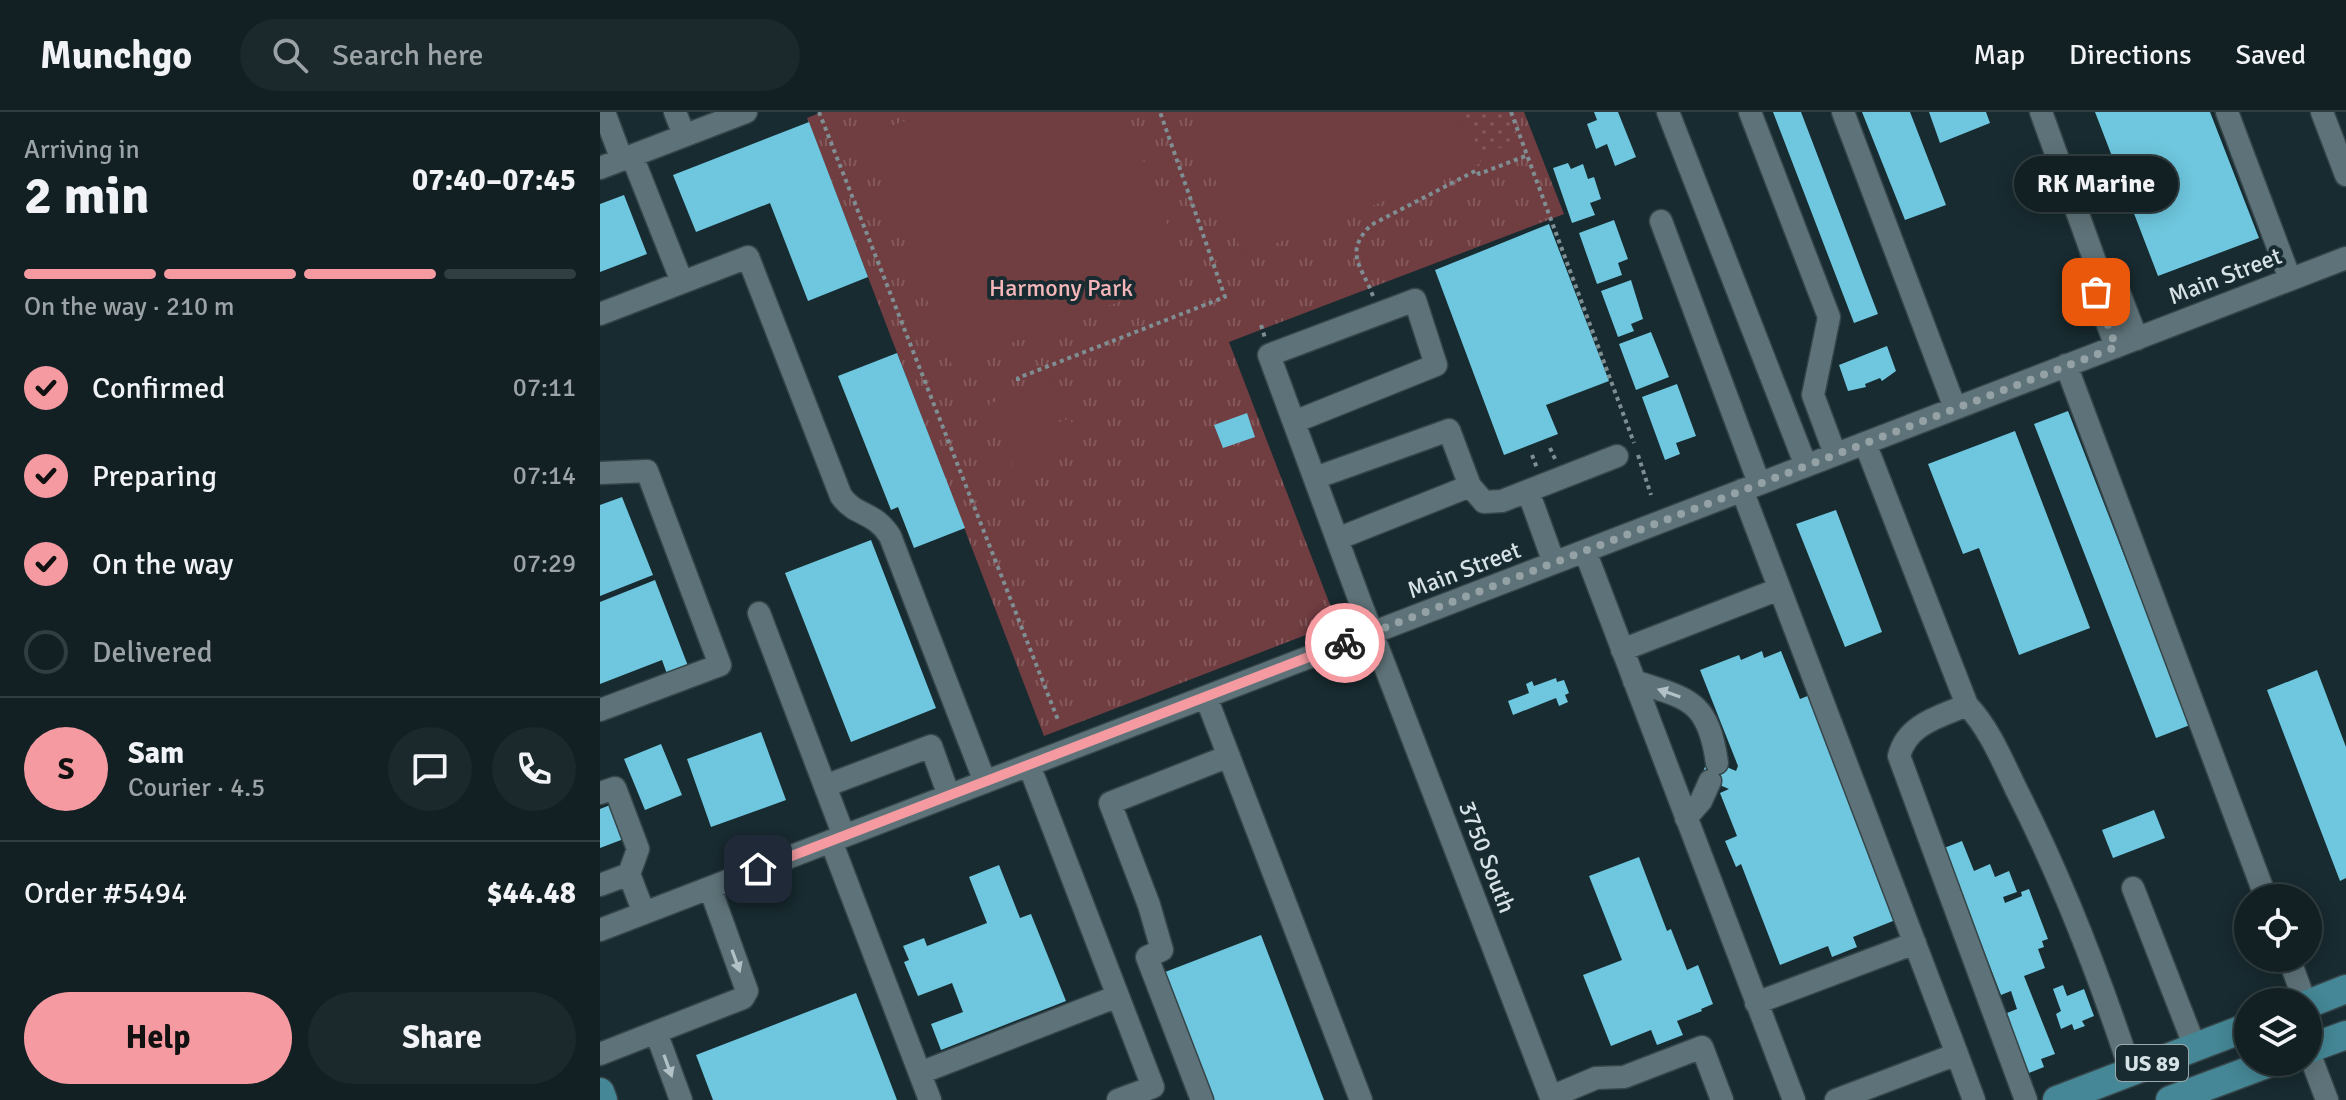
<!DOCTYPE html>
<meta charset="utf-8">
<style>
:root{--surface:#122024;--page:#1b282c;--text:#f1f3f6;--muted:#9ca3a6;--line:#313e41;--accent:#f49aa0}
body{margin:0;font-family:Signika,sans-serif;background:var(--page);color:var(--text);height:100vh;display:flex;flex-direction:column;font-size:30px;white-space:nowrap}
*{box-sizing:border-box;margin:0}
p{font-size:26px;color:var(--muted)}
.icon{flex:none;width:44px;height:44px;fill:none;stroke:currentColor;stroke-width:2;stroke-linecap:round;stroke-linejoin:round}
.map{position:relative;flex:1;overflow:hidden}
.side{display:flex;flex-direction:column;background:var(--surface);width:600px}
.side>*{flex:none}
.tools{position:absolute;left:1634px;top:772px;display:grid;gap:16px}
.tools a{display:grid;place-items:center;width:88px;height:88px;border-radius:50%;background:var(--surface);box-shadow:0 4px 20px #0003,0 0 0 2px var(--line);font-size:40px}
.pin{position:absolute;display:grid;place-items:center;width:68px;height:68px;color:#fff;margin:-34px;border-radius:16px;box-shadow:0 4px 12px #0006}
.courier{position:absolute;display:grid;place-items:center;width:80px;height:80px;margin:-40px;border:6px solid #f49aa0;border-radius:50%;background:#fff;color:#222;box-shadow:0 2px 10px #0007}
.bubble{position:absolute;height:56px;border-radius:28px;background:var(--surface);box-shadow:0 4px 20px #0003,0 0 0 2px var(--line);font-size:26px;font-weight:700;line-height:56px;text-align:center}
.headline em{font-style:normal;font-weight:700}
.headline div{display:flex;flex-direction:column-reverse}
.headline{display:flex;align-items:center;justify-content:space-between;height:136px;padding:0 24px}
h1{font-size:52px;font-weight:700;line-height:60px}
.bar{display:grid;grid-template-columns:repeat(4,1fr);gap:12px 8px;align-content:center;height:96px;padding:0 24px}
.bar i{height:10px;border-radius:6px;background:var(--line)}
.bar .selected{background:var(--accent)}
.bar p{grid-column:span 4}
.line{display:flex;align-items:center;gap:20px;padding:0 24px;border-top:2px solid var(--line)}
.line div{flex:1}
.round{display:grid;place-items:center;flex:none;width:84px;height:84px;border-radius:42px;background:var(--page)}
ol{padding:0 24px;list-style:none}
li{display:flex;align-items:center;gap:24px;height:88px}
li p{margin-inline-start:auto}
li .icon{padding:8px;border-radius:50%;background:var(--accent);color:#111;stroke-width:4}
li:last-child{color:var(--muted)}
li i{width:44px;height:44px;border:4px solid var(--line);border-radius:50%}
.primary-button{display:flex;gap:16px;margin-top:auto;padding:16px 24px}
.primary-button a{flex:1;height:92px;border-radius:48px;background:var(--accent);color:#111;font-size:32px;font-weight:700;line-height:92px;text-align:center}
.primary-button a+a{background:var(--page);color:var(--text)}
header{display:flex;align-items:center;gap:48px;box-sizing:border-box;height:112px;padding:0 40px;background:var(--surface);border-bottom:2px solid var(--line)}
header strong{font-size:38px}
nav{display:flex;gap:44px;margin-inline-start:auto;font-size:28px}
.search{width:560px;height:72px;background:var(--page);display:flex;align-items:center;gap:20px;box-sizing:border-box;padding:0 28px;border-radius:44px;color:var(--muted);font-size:30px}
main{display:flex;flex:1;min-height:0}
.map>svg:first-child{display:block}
.grass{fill:url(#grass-tufts)}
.garden{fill:url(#garden-dots)}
.pitch{fill:#703d41}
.building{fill:#6ec7de}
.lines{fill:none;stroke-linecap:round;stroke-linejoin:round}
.minor-casing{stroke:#354549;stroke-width:25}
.major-casing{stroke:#354549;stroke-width:31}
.path{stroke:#7f8e92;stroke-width:4;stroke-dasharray:4 4;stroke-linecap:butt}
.minor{stroke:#5e7379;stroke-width:22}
.major{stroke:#458796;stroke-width:28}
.oneway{fill:#b2c1c5}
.done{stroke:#94a2a6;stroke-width:8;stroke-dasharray:0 14.4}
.route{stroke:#f49aa0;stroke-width:10}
.labels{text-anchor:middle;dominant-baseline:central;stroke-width:8;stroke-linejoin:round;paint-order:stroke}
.shield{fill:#182b30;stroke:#9dabaf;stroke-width:2}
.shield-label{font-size:22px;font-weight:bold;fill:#d6e2e5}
.street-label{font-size:24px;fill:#d6e2e5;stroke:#182b30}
.park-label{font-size:24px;fill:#f4b6b8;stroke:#182b30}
</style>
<header>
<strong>Munchgo</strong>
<div class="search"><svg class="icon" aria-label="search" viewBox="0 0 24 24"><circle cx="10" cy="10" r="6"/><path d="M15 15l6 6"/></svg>Search here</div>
<nav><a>Map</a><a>Directions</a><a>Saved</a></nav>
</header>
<main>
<section class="side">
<div class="headline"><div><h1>2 min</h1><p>Arriving in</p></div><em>07:40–07:45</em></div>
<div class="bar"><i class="selected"></i><i class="selected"></i><i class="selected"></i><i></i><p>On the way · 210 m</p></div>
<ol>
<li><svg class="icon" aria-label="check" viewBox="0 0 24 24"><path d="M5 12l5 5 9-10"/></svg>Confirmed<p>07:11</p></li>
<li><svg class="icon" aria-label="check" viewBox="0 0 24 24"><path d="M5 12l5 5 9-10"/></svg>Preparing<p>07:14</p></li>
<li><svg class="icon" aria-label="check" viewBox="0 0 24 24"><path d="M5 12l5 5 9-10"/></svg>On the way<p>07:29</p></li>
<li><i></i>Delivered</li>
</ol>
<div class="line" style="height:144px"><b class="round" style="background:var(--accent);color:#111">S</b><div><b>Sam</b><p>Courier · 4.5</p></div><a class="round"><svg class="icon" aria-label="chat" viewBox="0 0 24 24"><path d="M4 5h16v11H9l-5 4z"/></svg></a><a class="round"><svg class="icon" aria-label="phone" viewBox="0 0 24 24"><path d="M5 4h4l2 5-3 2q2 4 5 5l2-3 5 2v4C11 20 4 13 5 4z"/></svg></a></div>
<div class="line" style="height:104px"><div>Order #5494</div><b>$44.48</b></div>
<div class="primary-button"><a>Help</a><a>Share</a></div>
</section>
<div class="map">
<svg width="1746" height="988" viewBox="0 0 1746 988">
<defs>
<pattern id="grass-tufts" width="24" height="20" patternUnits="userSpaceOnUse" patternTransform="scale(2)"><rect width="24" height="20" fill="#703d41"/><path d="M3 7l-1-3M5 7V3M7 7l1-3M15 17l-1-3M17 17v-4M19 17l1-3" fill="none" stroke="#84595c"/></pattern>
<pattern id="garden-dots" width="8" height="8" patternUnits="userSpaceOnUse" patternTransform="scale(2)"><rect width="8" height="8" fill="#703d41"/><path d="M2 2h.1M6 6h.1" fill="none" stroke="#84595c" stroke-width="1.8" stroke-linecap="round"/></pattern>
</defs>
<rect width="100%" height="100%" fill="#182b30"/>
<path class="grass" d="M222 0H924L964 102 629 230 737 511 444 624 207 6Z"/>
<path class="garden" d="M863 0H908L919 29 881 43Z"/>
<path class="pitch" d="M328 0H525L587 164 352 253 265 24Z
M592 0H852L881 51 643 144Z
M455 267 466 297 401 322 389 292Z
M470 306 481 336 416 361 405 331Z"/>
<path class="building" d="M994 0H1018L1036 45 1015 54 1007 32 996 37 987 12 997 8Z
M1173 0H1201L1278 202 1254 211Z
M1262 0H1310L1346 93 1305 108Z
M1329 0H1386L1390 11 1340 31Z
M1495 0H1610L1659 126 1558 164Z
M209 10 268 165 208 189 170 91 96 120 73 63Z
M968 51 971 57 983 52 988 67 994 65 1001 87 990 91 995 103 972 111 953 56Z
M24 83 47 142 0 160V92Z
M1014 108 1028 147 1018 151 1022 163 997 172 979 121Z
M949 112 1009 269 946 293 958 322 904 343 835 158Z
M1031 168 1043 207 1031 212 1034 219 1018 225 1001 179Z
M1051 220 1069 265 1036 278 1019 232Z
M1287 234 1296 259 1282 269 1280 266 1265 272 1266 275 1248 279 1239 253Z
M297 241 365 416 314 436 298 395 291 398 238 264Z
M1077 272 1096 324 1076 331 1080 342 1065 348 1042 285Z
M1468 299 1590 613 1556 626 1434 312Z
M647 301 655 325 623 336 614 313Z
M1415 319 1490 516 1419 543 1379 436 1363 442 1328 352Z
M22 385 53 463 0 484V393Z
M1236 398 1282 520 1245 535 1196 412Z
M271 428 336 596 251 630 185 461Z
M55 468 88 554 67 562 62 548 0 572V490Z
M1162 539 1164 546 1181 539 1200 587 1210 583 1298 807 1253 825 1257 835 1232 845 1228 834 1180 853 1141 752 1136 755 1125 729 1137 724 1120 681 1129 677 1101 665 1108 647 1136 659 1138 654 1100 558 1139 543 1141 548Z
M1717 558 1746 635V766L1740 769 1667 578Z
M956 566 957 570 964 568 969 581 965 583 968 590 959 594 956 586 913 603 908 589 929 581 926 572 932 569 934 574Z
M161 620 186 688 111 715 87 647Z
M61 632 82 683 45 698 24 647Z
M15 691 29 725 0 736V697Z
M1554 698 1565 726 1513 746 1502 718Z
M1362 729 1374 759 1390 752 1395 765 1409 759 1417 780 1403 785 1405 791 1422 784 1421 780 1429 777 1448 827 1442 829 1444 835 1438 837 1445 856 1424 864 1455 942 1441 947 1444 955 1426 962 1407 913 1411 912 1407 901 1417 897 1411 879 1401 883 1344 736Z
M1039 745 1067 819 1071 817 1087 858 1098 853 1113 892 1101 897 1102 899 1077 909 1083 923 1057 933 1051 918 1011 934 983 863 1022 848 989 764Z
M399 753 420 806 431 802 466 889 341 938 331 912 363 900 352 871 318 884 304 850 309 848 303 834 324 826 327 834 387 811 369 765Z
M661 823 724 988H609L560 862Z
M1463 873 1467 884 1484 877 1494 904 1482 909 1485 914 1474 918 1472 912 1461 917 1456 902 1461 899 1453 877Z
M256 881 297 988H113L96 943Z"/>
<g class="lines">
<g class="minor-casing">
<path id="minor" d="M4 0 22 48
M75 0 84 23
M1068 0 1206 354
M1150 0 1229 205 1213 283 1235 342
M1243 0 1355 296
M1441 0 1501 166 1496 180 1516 235
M1627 0 1690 167
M1722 0 1746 63
M32 44 82 170
M0 56 146 0
M1061 109 1159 371
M1501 166 1518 178 1537 227
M0 202 148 145 241 384C256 405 273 398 290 424L385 670
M1466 253 1666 786
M694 310 836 253 815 188 669 243 761 492 952 988
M1265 331 1367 593C1339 605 1307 612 1299 644L1426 988
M0 361 47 359 120 553 0 598
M715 366 849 318 870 374
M1142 378 1357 942 1236 988
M928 379 954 451
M737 427 870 374 884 390 902 389 1017 344
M985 439 1194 988
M159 501 244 724
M1022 538 1179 477
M1034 569C1088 587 1108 587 1117 651
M606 585 761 988
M1367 593C1389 616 1402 648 1416 677 1462 767 1499 863 1531 960
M429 653 553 975 518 988
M225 674 331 634 349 684
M0 681 15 676 38 737 29 762 44 801
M1086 706 1101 689 1110 669
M231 729 330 988
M0 773 29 762
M1533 776 1595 935
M0 818 1746 146
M1689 846 1705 890
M1156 891 1315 831
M56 920 81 988
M1708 938 1727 988
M0 942 143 886 147 879 110 776
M1357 942 1374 988
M320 961 518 884
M951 985 996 966 1024 965 1102 935 1122 988
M602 988 547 845 562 838 549 793 510 691 629 644"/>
</g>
<g class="major-casing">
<path id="major" d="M1708 892 1746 877
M1708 937 1746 923
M0 980 3 988
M1457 988 1648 915
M1570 988 1672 950"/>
</g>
<path class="path" d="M219 0 458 608
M911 0 1034 331
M773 184C762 154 743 141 771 113L877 58 879 62 928 43
M661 213 665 226
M418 269V266L625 185 560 0
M950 336 956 349
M932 343 937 356
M1038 343 1051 383"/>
<use href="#minor" class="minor"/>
<use href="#major" class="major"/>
</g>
<defs><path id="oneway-solid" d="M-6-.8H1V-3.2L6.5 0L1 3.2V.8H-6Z" transform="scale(2)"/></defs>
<g class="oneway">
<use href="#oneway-solid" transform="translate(1069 581) rotate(-161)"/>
<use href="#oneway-solid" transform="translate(136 849) rotate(70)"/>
<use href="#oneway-solid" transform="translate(68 954) rotate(70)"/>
</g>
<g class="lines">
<path class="done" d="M745 531 1516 235 1496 180"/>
<path class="route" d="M158 757 745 531"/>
</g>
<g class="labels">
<rect class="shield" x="1516" y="933" width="72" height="36" rx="6"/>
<g class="shield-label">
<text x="1552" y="951">US 89</text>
</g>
<g class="street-label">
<text transform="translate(1625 164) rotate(-21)">Main Street</text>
<text transform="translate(864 458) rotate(-21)">Main Street</text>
<text transform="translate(887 745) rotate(69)">3750 South</text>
</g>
<g class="park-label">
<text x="461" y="176">Harmony Park</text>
</g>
</g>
</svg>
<div class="tools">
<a><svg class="icon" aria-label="locate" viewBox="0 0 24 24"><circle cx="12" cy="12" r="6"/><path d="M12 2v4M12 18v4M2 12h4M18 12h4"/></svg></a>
<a><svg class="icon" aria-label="layers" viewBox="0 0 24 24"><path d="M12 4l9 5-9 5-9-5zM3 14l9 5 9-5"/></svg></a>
</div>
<div class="pin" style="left:1496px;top:180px;background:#ea580c"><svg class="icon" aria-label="bag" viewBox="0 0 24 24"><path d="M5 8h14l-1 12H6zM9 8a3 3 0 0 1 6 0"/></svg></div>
<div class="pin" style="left:158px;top:757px;background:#1f2937"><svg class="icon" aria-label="home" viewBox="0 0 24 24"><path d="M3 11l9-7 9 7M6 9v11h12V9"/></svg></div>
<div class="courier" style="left:745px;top:531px"><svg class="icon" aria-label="bike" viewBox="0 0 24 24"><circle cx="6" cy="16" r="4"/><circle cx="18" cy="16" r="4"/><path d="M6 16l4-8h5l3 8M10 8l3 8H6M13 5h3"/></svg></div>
<div class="bubble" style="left:1414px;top:44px;width:164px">RK Marine</div>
</div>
</main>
